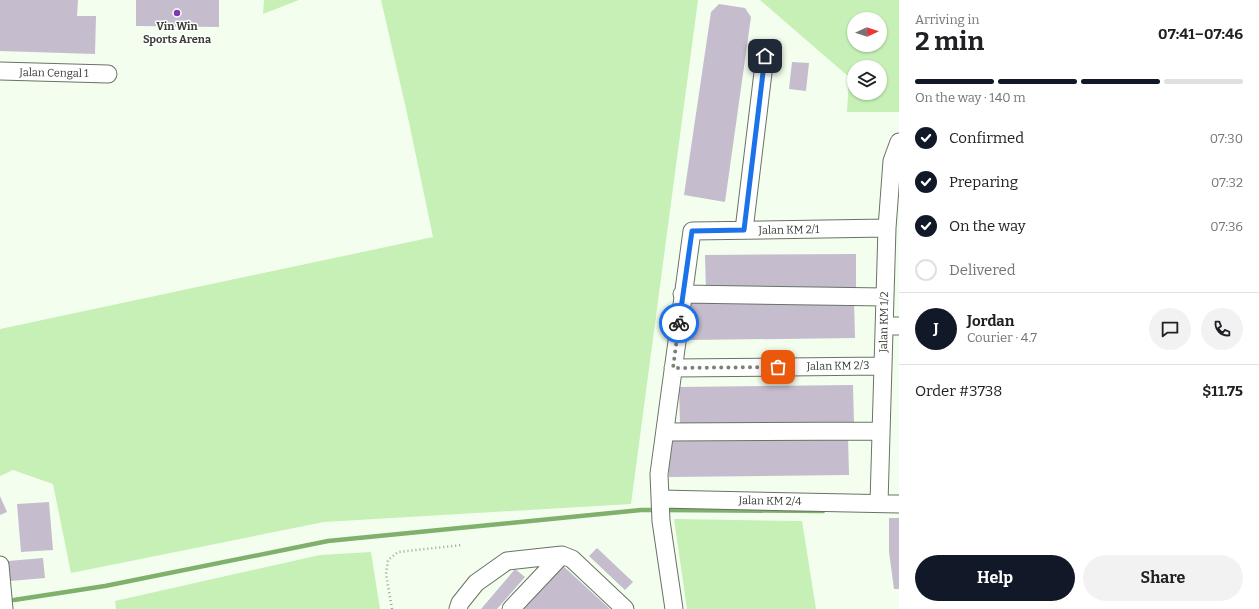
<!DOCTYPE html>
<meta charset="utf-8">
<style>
:root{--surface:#fff;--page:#f2f2f2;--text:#202124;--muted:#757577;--line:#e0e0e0;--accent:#111827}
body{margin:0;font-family:Bitter,serif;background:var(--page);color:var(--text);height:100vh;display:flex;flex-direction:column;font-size:15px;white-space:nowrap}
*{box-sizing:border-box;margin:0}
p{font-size:13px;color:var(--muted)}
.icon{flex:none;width:22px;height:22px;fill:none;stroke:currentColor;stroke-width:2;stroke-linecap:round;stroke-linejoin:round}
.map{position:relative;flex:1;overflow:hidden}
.drawer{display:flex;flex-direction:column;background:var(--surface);width:360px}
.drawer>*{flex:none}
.needle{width:26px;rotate:86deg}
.tools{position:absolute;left:847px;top:12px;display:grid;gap:8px}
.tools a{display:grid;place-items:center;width:40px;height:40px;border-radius:50%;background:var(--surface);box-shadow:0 1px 3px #0004;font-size:20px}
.pin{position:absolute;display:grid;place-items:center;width:34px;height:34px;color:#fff;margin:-17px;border-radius:8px;box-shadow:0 2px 6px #0006}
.courier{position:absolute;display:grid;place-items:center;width:40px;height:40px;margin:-20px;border:3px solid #1a73e8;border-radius:50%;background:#fff;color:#222;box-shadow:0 1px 5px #0007}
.overview em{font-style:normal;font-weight:700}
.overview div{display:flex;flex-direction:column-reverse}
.overview{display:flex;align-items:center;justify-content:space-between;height:68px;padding:0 16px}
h1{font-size:26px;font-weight:700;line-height:30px}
.bar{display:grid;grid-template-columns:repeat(4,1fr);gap:6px 4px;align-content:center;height:48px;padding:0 16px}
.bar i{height:5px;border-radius:3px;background:var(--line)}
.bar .selected{background:var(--accent)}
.bar p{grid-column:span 4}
.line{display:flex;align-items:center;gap:10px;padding:0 16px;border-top:1px solid var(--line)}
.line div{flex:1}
.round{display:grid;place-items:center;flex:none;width:42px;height:42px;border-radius:21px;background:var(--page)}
ol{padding:0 16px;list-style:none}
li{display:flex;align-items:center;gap:12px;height:44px}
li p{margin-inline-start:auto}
li .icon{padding:4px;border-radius:50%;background:var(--accent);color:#fff;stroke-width:4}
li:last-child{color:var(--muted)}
li i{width:22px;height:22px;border:2px solid var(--line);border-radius:50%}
.primary-button{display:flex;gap:8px;margin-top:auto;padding:8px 16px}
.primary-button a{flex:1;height:46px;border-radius:24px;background:var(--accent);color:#fff;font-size:16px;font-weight:700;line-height:46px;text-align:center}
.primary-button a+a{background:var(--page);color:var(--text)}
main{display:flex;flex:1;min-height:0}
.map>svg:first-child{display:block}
.green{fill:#c6f0b6;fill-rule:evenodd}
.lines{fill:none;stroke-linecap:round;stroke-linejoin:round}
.stream{stroke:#7fb16c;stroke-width:4.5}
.building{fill:#c5bdce}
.minor-casing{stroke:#697365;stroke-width:19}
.path{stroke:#9aa296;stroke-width:2.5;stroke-dasharray:1 3;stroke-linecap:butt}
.minor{stroke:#fff;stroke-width:17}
.done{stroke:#7a8177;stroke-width:4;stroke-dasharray:0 7.2}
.route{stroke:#1a73e8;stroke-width:5}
.poi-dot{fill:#7b3bb0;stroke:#fff;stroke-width:1.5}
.labels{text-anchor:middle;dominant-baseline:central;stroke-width:3;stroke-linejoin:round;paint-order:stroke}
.poi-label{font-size:11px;font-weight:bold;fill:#393e37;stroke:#fff}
.street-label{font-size:11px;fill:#393e37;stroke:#fff}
</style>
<main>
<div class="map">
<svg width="899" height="609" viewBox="0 0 899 609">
<rect width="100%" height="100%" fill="#f3feee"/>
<path class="green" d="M264 0H299L263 14Z
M381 0H698L631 504 324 522 71 573 53 484 13 470 0 476V329L433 237 407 113Z
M760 0H899V112H847L849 77ZM854 19H880V45H854ZM854 67H880V93H854Z
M674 519 802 521 816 609H687Z
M371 552 380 609H116L115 601 320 555Z"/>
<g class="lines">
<path class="stream" d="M665 510 823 511
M14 600 105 586 328 541 641 510H657"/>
</g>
<path class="building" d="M0 0H78L77 16H96L95 54 0 51Z
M136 0H219V27L136 26Z
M719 4 745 8 751 17 725 202 684 195 711 12Z
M792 62 809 63 806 91 789 89Z
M856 254V290L706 291 705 255Z
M854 300 855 338 691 340 690 302Z
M853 385 854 423 680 425 679 387Z
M848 436 849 475 669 477 668 438Z
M0 496 7 512 0 515Z
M49 502 53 550 21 552 17 504Z
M889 518H899V589H894L889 552Z
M597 548 633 582 625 590 589 556Z
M43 558 45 578 10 581 8 561Z
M561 564 610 609H521Z
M515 569 525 577 497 609H481Z"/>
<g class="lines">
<g class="minor-casing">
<path id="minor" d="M0 71 108 74
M744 230 765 56
M682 294 885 297
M884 326H899
M673 368 883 366
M665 432 880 431
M660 499 899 504
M879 503 887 228 892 161 899 142
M0 565 4 609
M458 609 460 603 476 583 507 561 562 555 572 559 625 609
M511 609 562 555
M674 609 661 521 659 474 692 231 887 228"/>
</g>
<path class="path" d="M392 609 386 574 388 560 398 552 462 545"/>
<use href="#minor" class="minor"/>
</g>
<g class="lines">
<path class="done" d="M679 323 673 368 778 367"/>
<path class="route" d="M679 323 692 231 744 230 765 56"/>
</g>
<circle class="poi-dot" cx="177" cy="13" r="4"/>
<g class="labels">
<g class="poi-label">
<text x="177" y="26">Vin Win<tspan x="177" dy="13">Sports Arena</tspan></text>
</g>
<g class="street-label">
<text transform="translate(54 73) rotate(1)">Jalan Cengal 1</text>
<text transform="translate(789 230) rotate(-1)">Jalan KM 2/1</text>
<text transform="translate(884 322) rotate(-89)">Jalan KM 1/2</text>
<text transform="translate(838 366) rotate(-1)">Jalan KM 2/3</text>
<text transform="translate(770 501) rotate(1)">Jalan KM 2/4</text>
</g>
</g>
</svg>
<div class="tools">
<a><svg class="needle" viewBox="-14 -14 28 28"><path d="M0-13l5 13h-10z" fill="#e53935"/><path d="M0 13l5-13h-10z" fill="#757577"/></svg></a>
<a><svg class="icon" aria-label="layers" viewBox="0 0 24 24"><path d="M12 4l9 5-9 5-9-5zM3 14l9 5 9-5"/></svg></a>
</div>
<div class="pin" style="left:778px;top:367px;background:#ea580c"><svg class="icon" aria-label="bag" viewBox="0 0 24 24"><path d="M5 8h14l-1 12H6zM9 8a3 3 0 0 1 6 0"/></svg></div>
<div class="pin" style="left:765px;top:56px;background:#1f2937"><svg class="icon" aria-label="home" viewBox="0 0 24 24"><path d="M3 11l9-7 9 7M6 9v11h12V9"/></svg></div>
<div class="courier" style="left:679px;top:323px"><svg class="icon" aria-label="bike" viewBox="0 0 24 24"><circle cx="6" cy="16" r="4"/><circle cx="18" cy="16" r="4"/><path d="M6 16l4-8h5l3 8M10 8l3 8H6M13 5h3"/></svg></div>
</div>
<section class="drawer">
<div class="overview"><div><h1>2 min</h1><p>Arriving in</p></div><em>07:41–07:46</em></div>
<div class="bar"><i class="selected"></i><i class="selected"></i><i class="selected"></i><i></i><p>On the way · 140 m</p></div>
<ol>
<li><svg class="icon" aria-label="check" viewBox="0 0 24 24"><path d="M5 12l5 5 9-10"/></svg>Confirmed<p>07:30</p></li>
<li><svg class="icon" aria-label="check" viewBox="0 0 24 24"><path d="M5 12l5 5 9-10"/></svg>Preparing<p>07:32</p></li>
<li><svg class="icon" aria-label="check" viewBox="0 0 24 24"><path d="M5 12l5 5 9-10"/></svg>On the way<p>07:36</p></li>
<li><i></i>Delivered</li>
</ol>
<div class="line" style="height:72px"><b class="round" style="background:var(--accent);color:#fff">J</b><div><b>Jordan</b><p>Courier · 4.7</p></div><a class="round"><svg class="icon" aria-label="chat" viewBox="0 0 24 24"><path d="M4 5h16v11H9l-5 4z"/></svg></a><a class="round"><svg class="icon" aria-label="phone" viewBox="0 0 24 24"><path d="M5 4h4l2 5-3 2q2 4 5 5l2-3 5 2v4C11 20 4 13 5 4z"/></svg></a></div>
<div class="line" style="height:52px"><div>Order #3738</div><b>$11.75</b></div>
<div class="primary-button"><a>Help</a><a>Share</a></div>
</section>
</main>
